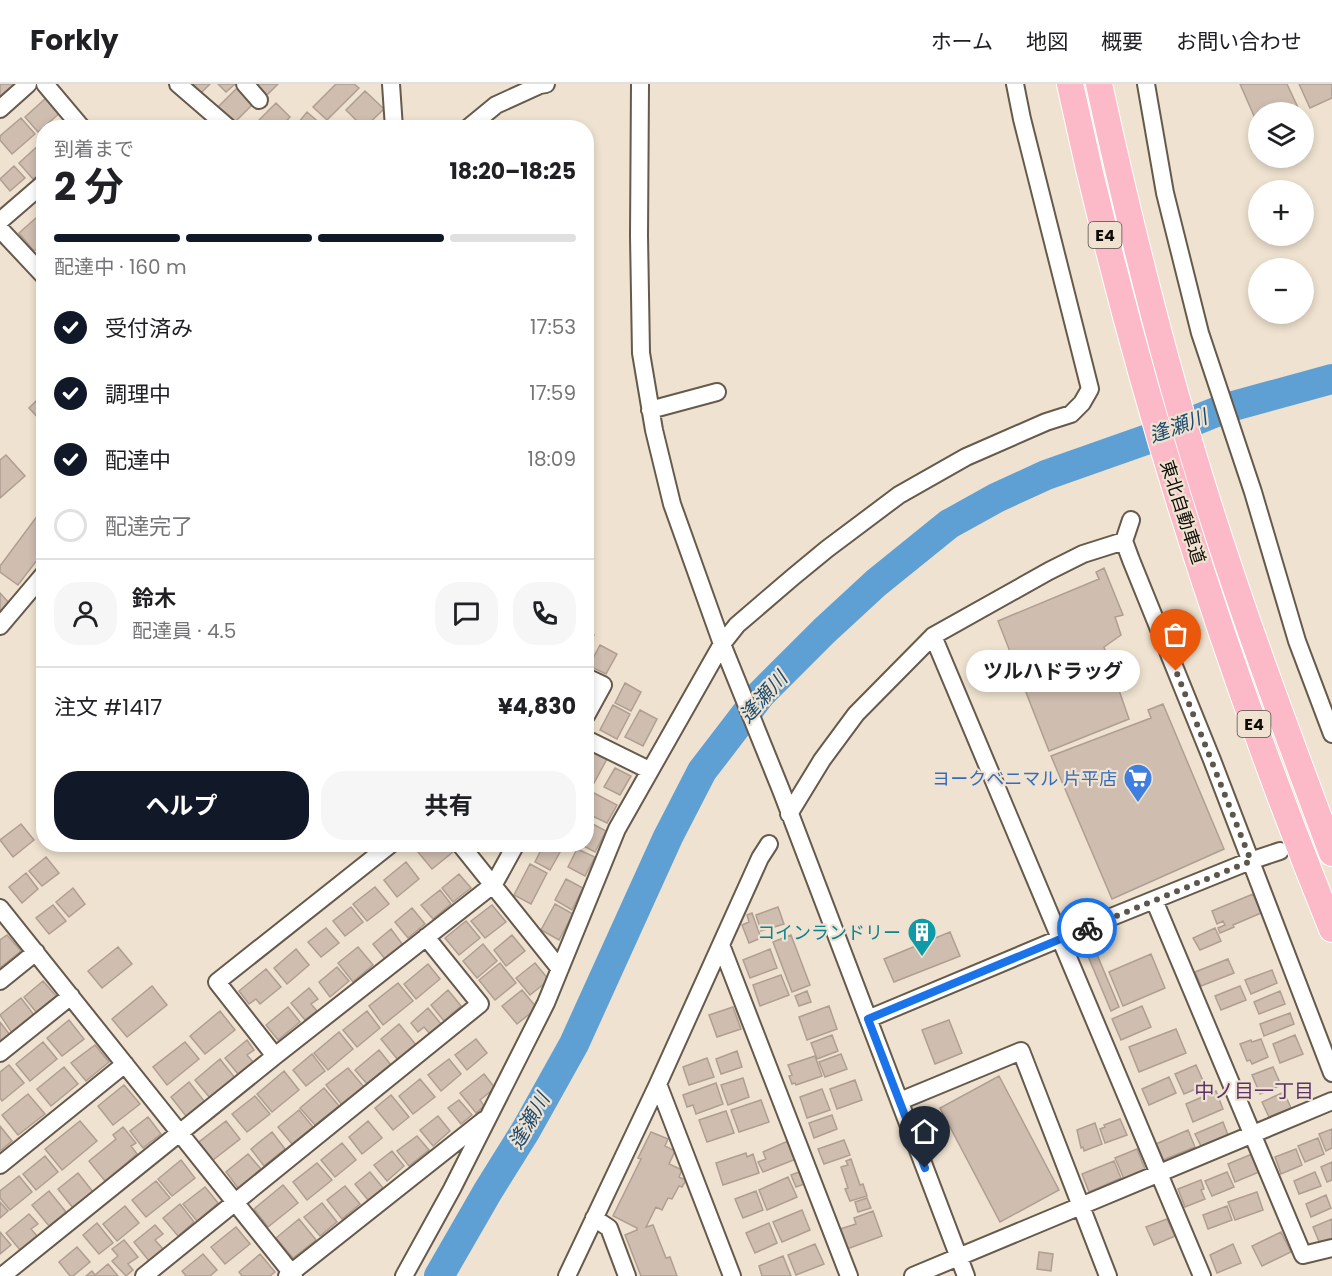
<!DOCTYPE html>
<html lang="ja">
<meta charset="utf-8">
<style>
:root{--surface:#fff;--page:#f6f6f6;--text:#202124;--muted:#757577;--line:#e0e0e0;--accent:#111827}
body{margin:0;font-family:Poppins,"Noto Sans JP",sans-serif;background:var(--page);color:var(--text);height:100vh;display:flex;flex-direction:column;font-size:22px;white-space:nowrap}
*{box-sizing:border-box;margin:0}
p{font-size:20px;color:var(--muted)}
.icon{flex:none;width:33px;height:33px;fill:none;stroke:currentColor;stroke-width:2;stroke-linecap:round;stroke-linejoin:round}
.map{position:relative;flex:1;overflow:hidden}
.details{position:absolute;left:36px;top:36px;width:558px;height:732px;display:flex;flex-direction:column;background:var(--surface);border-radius:24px;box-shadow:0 3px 9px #0003}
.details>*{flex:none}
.fabs{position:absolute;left:1248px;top:18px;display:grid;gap:12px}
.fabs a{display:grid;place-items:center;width:66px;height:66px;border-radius:50%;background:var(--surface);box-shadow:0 3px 9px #0003;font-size:30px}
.pin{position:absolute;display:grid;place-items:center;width:51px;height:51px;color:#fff;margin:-62px -26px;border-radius:50% 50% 50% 0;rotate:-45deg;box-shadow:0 0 6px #0007}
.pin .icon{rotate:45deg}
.courier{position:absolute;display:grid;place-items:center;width:60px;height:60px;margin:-30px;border:4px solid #1a73e8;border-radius:50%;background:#fff;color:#222;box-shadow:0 2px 8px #0007}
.bubble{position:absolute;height:42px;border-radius:21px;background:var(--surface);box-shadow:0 3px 9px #0003;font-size:20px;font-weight:700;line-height:42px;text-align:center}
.overview em{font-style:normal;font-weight:700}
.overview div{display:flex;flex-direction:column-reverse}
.overview{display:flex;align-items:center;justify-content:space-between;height:102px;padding:0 18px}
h1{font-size:39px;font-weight:700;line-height:45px}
.bar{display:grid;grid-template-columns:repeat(4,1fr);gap:9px 6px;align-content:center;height:72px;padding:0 18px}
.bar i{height:8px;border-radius:4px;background:var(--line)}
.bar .active{background:var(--accent)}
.bar p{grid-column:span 4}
.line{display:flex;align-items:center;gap:15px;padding:0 18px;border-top:2px solid var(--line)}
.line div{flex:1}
.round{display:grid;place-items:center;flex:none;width:63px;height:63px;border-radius:24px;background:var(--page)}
ol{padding:0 18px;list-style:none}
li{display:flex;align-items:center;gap:18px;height:66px}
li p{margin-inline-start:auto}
li .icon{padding:6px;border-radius:50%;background:var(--accent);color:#fff;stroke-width:4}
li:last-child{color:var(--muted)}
li i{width:33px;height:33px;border:3px solid var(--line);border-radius:50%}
.button{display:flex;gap:12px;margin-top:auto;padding:12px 18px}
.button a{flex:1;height:69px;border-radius:24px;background:var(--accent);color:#fff;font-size:24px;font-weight:700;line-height:69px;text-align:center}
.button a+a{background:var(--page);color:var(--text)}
header{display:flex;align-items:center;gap:36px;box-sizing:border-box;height:84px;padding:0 30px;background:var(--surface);border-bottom:2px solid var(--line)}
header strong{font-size:28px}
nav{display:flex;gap:33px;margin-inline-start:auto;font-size:21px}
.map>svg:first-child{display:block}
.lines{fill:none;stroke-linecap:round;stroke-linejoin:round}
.river{stroke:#5fa0d4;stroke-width:30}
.building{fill:#cfbdb0;stroke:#af9e91;stroke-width:1.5}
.minor-casing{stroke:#655a4b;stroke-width:20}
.highway-casing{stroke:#fff;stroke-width:28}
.minor{stroke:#fff;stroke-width:16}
.highway{stroke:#fcb9c8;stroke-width:26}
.done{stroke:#5d564d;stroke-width:6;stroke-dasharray:0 10.8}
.route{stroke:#1a73e8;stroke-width:8}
.labels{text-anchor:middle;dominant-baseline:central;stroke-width:4.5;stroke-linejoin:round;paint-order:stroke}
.shield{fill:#efe2d0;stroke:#524c43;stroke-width:1.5}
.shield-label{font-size:16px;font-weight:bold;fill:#0f0b06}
.street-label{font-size:18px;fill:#0f0b06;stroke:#efe2d0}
.shop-label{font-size:18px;fill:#366cbe;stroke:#efe2d0;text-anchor:end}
.culture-label{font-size:18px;fill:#0d838f;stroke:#efe2d0;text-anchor:end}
.water-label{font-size:20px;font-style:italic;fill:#1b4b6e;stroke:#efe2d0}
.neighbourhood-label{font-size:20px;fill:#5b336a;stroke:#efe2d0}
</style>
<header>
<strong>Forkly</strong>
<nav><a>ホーム</a><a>地図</a><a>概要</a><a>お問い合わせ</a></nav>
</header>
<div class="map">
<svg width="1332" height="1192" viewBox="0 0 1332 1192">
<rect width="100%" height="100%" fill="#efe2d0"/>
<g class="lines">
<path class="river" d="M439 1192 488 1107 526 1046 574 960 668 753 702 687 761 610 824 547 876 499 949 440 996 414 1046 391 1151 354 1226 324 1332 295"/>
</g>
<path class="building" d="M0 0H16L0 13Z
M193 0H210L201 9Z
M218 0H235L226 8Z
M255 0H278L267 11Z
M336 0H354L359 4 327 36 313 23Z
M1240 0H1287L1300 28H1258V41Z
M1299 0H1332V14L1310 24Z
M237 4 253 20 233 40 217 24Z
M365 7 384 25 364 44 346 26Z
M47 13 61 28 38 48 25 33Z
M276 19 290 33 280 44H251Z
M307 28 323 42 321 44H294Z
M21 34 35 50 12 70 0 56V52Z
M41 59 44 62V86L33 95 19 79Z
M14 82 25 94 10 107 0 95Z
M37 133 44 141V159L34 167 19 149Z
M36 317 44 326V340L29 324Z
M6 371 25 392 0 414V376Z
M44 423V467L18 501 0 488V482Z
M1104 484 1123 531 1115 533 1121 551 1104 563 1129 635 1049 667 998 537 1099 495 1096 488Z
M0 509 9 519 0 527Z
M586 547 594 551 586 565Z
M600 561 617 570 606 590 589 582Z
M625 599 641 608 631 627 615 619Z
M1163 620 1224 765 1112 815 1051 672 1151 634 1148 626Z
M613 621 630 630 617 655 600 646Z
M640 626 657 635 643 662 625 653Z
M590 666 607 675 594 699 586 695V673Z
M615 684 631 692 620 711 604 703Z
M594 709 617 721 607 739 586 729V722Z
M591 739 606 747 595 768 580 760H586V747Z
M21 740 34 756 13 773 0 756Z
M427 760H449L454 767 432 785 418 768Z
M544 760 564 761 550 786 535 778Z
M577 765 595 773 585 792 568 783Z
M46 773 59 789 42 802 29 787Z
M406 778 419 795 397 813 384 796Z
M530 780 547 789 531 820 514 811Z
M26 789 38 805 22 819 9 803Z
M459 790 471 804 453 818 442 804Z
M566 795 583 804 572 826 555 816Z
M375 803 389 820 367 837 353 820Z
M73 804 85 820 69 833 56 818Z
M440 806 451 820 433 835 421 821Z
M1253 810 1261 829 1233 841 1234 843 1220 849 1218 844 1225 841 1223 837 1217 840 1212 827Z
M555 820 573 830 559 856 541 846Z
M53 821 66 837 49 850 36 834Z
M492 821 506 838 485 854 471 837Z
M351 823 363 838 345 852 333 837Z
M778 823 784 840 761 847 756 831Z
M412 824 425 840 408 854 395 838Z
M752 829 761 854 749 859 742 841 749 838 747 831Z
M466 837 480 854 459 871 445 854Z
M326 844 339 859 321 873 308 858Z
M1215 844 1221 857 1200 866 1193 854Z
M391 845 403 861 385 875 373 860Z
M950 848 960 872 894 898 884 875Z
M7 851 21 867 0 884V856Z
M512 851 525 867 506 882 494 866Z
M791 851 810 901 792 908 773 858Z
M483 860 497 877 477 894 463 877Z
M1093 861 1119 923 1111 927 1085 865Z
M118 863 132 880 102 904 88 887Z
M358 863 373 881 353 898 338 879Z
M296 865 309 881 287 900 274 884Z
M770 865 777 884 750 894 743 876Z
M1151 870 1165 904 1123 922 1109 888Z
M1228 875 1234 889 1201 902 1195 888Z
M500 879 516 899 495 916 479 896Z
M535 879 549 896 530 911 516 894Z
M428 880 440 895 416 915 404 900Z
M337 883 349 897 330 913 319 898Z
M266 885 281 903 260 920 256 915 249 920 239 907Z
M1272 886 1277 899 1251 910 1245 896Z
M781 891 789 911 760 922 753 901Z
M43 897 56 912 36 928 24 913Z
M398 899 413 917 383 941 369 922Z
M152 902 167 921 127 953 112 935Z
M1240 902 1246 916 1221 926 1215 912Z
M309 904 318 915 311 920 317 927 305 936 291 919Z
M448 906 461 922 444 937 431 921Z
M522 906 537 924 517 940 502 922Z
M807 907 811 918 799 922 795 912Z
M1280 907 1285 920 1259 930 1254 918Z
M21 914 34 931 12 949 0 931Z
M829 922 837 945 807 956 799 933Z
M1142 922 1151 943 1121 956 1112 935Z
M288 923 300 938 278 956 266 941Z
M733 923 741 945 717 953 709 931Z
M428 924 441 940 430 950 424 943 418 948 411 939Z
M220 927 235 946 205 970 190 952Z
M367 927 380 944 357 963 343 946Z
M1290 929 1294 940 1264 952 1260 940Z
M69 936 84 955 62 972 47 954Z
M949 936 962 969 935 980 922 946Z
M0 938 10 951 0 959Z
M399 940 416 961 398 976 381 955Z
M1176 945 1186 969 1139 988 1129 963Z
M339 948 353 965 328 986 314 969Z
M832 951 838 967 817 975 811 959Z
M1295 951 1303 970 1280 979 1273 960Z
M476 955 487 969 467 986 455 971Z
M1261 955 1268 973 1252 980 1250 976 1247 977 1240 960 1251 956 1252 958Z
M247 956 254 966 247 971 253 978 238 990 225 974Z
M43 958 57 975 30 997 16 980Z
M185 958 199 975 167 1001 153 983Z
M95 961 109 978 86 997 71 979Z
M379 966 391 981 367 1000 355 986Z
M737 967 742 983 721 990 716 975Z
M312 970 325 987 306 1002 293 986Z
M841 970 847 985 825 993 819 978Z
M815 972 822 992 796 1001 795 999 792 1000 789 992 792 991 788 981Z
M707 974 714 993 689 1001 683 983Z
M220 975 235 994 210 1014 195 996Z
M449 975 461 990 441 1007 428 991Z
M9 981 24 999 2 1017 0 1014V988Z
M1196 981 1205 1001 1184 1010 1175 990Z
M64 983 78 1000 51 1022 37 1005Z
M1273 983 1281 1001 1260 1010 1252 991Z
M348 984 364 1003 342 1021 326 1001Z
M284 987 299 1006 272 1028 257 1010Z
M484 990 495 1004 480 1016 484 1022 476 1029 460 1009Z
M999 992 1059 1106 1000 1138 940 1024Z
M1169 993 1176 1009 1149 1021 1142 1005Z
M743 994 749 1013 728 1021 721 1001Z
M420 995 435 1013 413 1030 399 1012Z
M855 996 862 1016 837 1025 830 1005Z
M189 998 204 1017 186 1032 171 1013Z
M716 999 723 1020 696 1030 693 1021 687 1023 683 1011Z
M124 1001 140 1020 113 1041 98 1022Z
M324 1004 339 1022 315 1041 300 1024Z
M822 1005 830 1026 807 1034 800 1013Z
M1216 1007 1223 1025 1193 1038 1186 1020Z
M1284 1008 1291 1024 1269 1033 1262 1018Z
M28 1010 45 1030 18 1051 2 1031Z
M391 1011 409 1033 393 1046 375 1024Z
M255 1012 270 1030 247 1048 232 1030Z
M459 1016 472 1031 461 1040 448 1024Z
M761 1016 769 1038 739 1048 731 1026Z
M299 1026 313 1043 292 1060 278 1043Z
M726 1027 734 1049 707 1058 699 1036Z
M832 1031 837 1045 814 1054 809 1039Z
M438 1032 450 1047 433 1062 420 1046Z
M148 1033 161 1050 143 1064 130 1047Z
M1120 1035 1127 1051 1105 1059 1100 1045 1105 1043 1104 1041Z
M80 1037 97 1057 62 1086 45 1065Z
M226 1037 240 1055 213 1076 199 1058Z
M368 1037 382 1054 362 1070 349 1053Z
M1223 1038 1228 1051 1201 1062 1195 1050Z
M1095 1039 1102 1060 1084 1067 1083 1063 1081 1064 1077 1046Z
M0 1042 12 1057 0 1067Z
M123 1043 136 1059 131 1062 137 1070 105 1097 89 1077 116 1055 113 1051Z
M1332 1045V1064L1326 1067 1319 1050Z
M1188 1046 1195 1063 1163 1076 1156 1060Z
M272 1048 285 1065 264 1082 251 1065Z
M651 1048 668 1055 665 1062 675 1067 669 1080 682 1086 679 1093 686 1096 682 1103 679 1102 672 1115 668 1114 662 1126 656 1123 646 1143 653 1141 666 1174 670 1173 677 1192H641L625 1151 637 1146V1144L613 1132 641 1075 638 1074Z
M417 1052 429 1066 409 1082 397 1067Z
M1318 1054 1324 1070 1305 1078 1298 1062Z
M844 1056 850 1071 824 1080 818 1065Z
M788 1057 796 1075 763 1088 758 1078 766 1075 763 1068Z
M342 1059 356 1076 335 1093 321 1076Z
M1137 1065 1145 1085 1124 1095 1115 1074Z
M1296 1065 1302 1081 1281 1090 1275 1073Z
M392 1067 404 1082 387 1097 374 1081Z
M746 1069 747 1073 753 1070 759 1089 723 1101 716 1079Z
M248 1070 261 1085 238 1104 226 1088Z
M1252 1070 1259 1088 1235 1098 1228 1080Z
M45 1072 58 1088 36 1106 23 1090Z
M851 1075 860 1101 863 1100 867 1112 850 1117 845 1105 848 1104 841 1083 848 1081 846 1077Z
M181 1076 195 1094 172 1112 158 1095Z
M1114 1077 1121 1094 1089 1108 1082 1090Z
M1332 1078V1096L1327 1098 1321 1083Z
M317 1079 332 1096 307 1116 293 1098Z
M370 1088 383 1104 368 1116 355 1100Z
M799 1088 804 1100 796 1103 791 1091Z
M1227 1088 1234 1103 1212 1112 1205 1097Z
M1315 1088 1321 1102 1299 1110 1294 1097Z
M78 1089 93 1108 73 1124 58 1105Z
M19 1092 32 1108 10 1126 0 1114V1107Z
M788 1093 797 1113 767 1126 759 1106Z
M1201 1096 1204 1105 1201 1106 1205 1115 1185 1123 1178 1105Z
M156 1097 170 1114 146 1133 132 1116Z
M283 1101 298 1119 268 1143 254 1125Z
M345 1102 360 1120 342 1135 327 1116Z
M205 1103 218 1119 197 1137 183 1120Z
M49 1107 66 1128 49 1142 32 1121Z
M756 1107 763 1126 743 1134 735 1115Z
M1257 1108 1263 1126 1235 1136 1228 1118Z
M1326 1111 1331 1124 1311 1133 1306 1120Z
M867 1114 871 1124 858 1128 855 1118Z
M0 1118 8 1127 0 1134Z
M322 1119 337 1138 320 1152 304 1133Z
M180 1120 194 1138 178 1152 163 1134Z
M125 1122 139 1139 117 1157 103 1140Z
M1227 1122 1232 1136 1208 1145 1203 1131Z
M802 1126 810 1146 782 1158 773 1138Z
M873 1127 882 1152 847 1165 840 1145 856 1140 854 1134Z
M29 1130 38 1140 31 1145 37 1152 20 1166 6 1149Z
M299 1135 316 1156 293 1174 276 1154Z
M1167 1135 1175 1152 1154 1161 1146 1143Z
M1332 1135V1155L1320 1160 1313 1143Z
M97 1139 113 1159 99 1170 83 1151Z
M769 1139 777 1159 755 1169 746 1149Z
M155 1141 163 1150 155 1156 163 1165 149 1177 134 1158Z
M236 1143 250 1160 225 1180 211 1163Z
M0 1148 11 1161 0 1170Z
M1281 1148 1291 1168 1262 1182 1252 1162Z
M124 1156 138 1173 128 1180 133 1186 126 1192 112 1177 118 1172 112 1165Z
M815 1160 824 1180 796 1191 788 1171Z
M1233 1160 1241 1179 1217 1189 1210 1171Z
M77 1163 90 1178 73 1192H70L59 1178Z
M1039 1168 1053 1170 1051 1187 1037 1185Z
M203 1170 217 1186 210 1192H186L182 1187Z
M260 1170 275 1188 270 1192H242L239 1188Z
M783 1172 791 1192H762L759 1182Z
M108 1180 118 1192H86L92 1187 95 1191Z"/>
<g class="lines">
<g class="minor-casing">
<path id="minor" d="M45 0 82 44
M178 0 229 44
M245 0 259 16
M391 0 394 44
M640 0 639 152 641 269 654 346 672 420 722 560 781 706 966 1192
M1146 0 1165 109 1200 249 1253 408 1297 557 1332 650
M0 25 28 0
M468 44 496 21 540 1 546 0
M0 137 44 99
M0 145 44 192
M650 326 717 308
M1131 436 1124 457 1131 476 1212 676 1332 989
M0 542 44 490
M933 552 1202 1192
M586 593 603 601 586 632
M586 655 649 686
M789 730 822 676 856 630 933 552 1049 487 1083 470 1124 457
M460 760 560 885
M1154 816 1303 1171 1332 1164
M0 824 294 1192
M721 861 849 1192
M0 897 36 868
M868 935 1104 836 1250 777 1280 767
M0 969 71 912
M275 972 217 898 391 760
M658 1000 732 1192
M900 1017 1021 967 1108 1192
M0 1081 125 980
M594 1134 609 1144 627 1192
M2 1192 275 972 494 800 516 760
M144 1192 480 920 426 853
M287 1192 484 1036
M404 1192 452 1105 546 919 617 745 722 560 737 541 793 493 827 465 899 411 966 373 1046 338 1071 330 1082 319 1090 305 1022 35 1015 0
M567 1192 658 1000 760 774 769 760
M913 1192 1332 1017"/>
</g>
<g class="highway-casing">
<path id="highway" d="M1070 0C1132 289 1221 571 1332 845
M1099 0C1130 142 1165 284 1209 422 1246 539 1289 654 1332 769"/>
</g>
<use href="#minor" class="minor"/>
<use href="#highway" class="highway"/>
</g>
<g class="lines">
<path class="done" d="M1087 844 1251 777 1176 587"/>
<path class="route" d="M925 1084 868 935 1087 844"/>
</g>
<defs>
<g id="supermarket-pin" transform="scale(1.5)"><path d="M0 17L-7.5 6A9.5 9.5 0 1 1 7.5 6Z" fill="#3f7fe0" stroke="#efe2d0"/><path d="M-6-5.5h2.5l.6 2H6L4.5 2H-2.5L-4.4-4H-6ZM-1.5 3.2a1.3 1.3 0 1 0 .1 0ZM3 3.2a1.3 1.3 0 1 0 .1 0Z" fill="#fff"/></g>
<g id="building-pin" transform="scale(1.5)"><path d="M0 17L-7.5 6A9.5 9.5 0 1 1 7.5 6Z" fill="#0f9aa8" stroke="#efe2d0"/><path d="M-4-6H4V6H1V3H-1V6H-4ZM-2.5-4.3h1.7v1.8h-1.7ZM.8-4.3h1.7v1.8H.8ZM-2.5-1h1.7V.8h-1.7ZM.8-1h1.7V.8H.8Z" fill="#fff"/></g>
</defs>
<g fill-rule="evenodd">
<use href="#supermarket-pin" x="1138" y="694"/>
<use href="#building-pin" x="922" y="848"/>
</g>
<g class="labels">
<g class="shield">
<rect x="1088.5" y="138" width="33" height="26" rx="4.5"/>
<rect x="1237.5" y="627" width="33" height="26" rx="4.5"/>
</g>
<g class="shield-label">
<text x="1105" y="151">E4</text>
<text x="1254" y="640">E4</text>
</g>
<g class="street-label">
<text transform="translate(1183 428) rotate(72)">東北自動車道</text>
</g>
<g class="shop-label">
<text x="1117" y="694">ヨークベニマル 片平店</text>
</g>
<g class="culture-label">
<text x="901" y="848">コインランドリー</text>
</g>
<g class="water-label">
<text transform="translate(1178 342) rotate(-20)">逢瀬川</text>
<text transform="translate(763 613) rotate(-48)">逢瀬川</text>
<text transform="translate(529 1037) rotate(-60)">逢瀬川</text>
</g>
<g class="neighbourhood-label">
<text x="1254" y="1007">中ノ目一丁目</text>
</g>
</g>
</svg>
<div class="fabs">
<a><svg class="icon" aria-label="layers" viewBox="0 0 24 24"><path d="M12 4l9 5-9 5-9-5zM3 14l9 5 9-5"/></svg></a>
<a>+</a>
<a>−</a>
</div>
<div class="pin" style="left:1176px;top:587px;background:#ea580c"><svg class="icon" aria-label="bag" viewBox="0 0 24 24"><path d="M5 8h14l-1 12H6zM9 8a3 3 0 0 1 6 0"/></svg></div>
<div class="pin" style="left:925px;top:1084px;background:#1f2937"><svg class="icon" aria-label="home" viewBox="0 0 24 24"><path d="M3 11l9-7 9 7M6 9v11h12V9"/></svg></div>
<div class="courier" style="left:1087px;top:844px"><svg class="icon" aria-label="bike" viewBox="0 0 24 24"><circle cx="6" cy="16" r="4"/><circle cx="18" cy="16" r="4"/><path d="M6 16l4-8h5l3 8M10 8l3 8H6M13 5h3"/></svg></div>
<div class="bubble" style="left:966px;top:566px;width:174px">ツルハドラッグ</div>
<section class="details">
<div class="overview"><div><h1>2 分</h1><p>到着まで</p></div><em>18:20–18:25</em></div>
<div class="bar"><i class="active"></i><i class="active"></i><i class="active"></i><i></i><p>配達中 · 160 m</p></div>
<ol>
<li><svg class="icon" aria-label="check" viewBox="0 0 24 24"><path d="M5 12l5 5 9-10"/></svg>受付済み<p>17:53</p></li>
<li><svg class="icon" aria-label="check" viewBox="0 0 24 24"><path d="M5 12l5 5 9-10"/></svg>調理中<p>17:59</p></li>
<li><svg class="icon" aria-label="check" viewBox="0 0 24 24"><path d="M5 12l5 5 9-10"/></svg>配達中<p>18:09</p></li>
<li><i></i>配達完了</li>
</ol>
<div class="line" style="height:108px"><a class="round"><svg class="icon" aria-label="person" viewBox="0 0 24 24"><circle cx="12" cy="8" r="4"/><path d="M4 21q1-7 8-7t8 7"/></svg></a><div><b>鈴木</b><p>配達員 · 4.5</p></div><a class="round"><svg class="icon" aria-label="chat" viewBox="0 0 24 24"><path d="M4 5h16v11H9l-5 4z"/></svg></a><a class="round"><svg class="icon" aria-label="phone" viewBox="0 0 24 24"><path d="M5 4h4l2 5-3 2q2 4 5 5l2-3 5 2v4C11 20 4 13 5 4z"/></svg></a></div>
<div class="line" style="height:78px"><div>注文 #1417</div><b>¥4,830</b></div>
<div class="button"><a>ヘルプ</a><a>共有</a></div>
</section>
</div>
